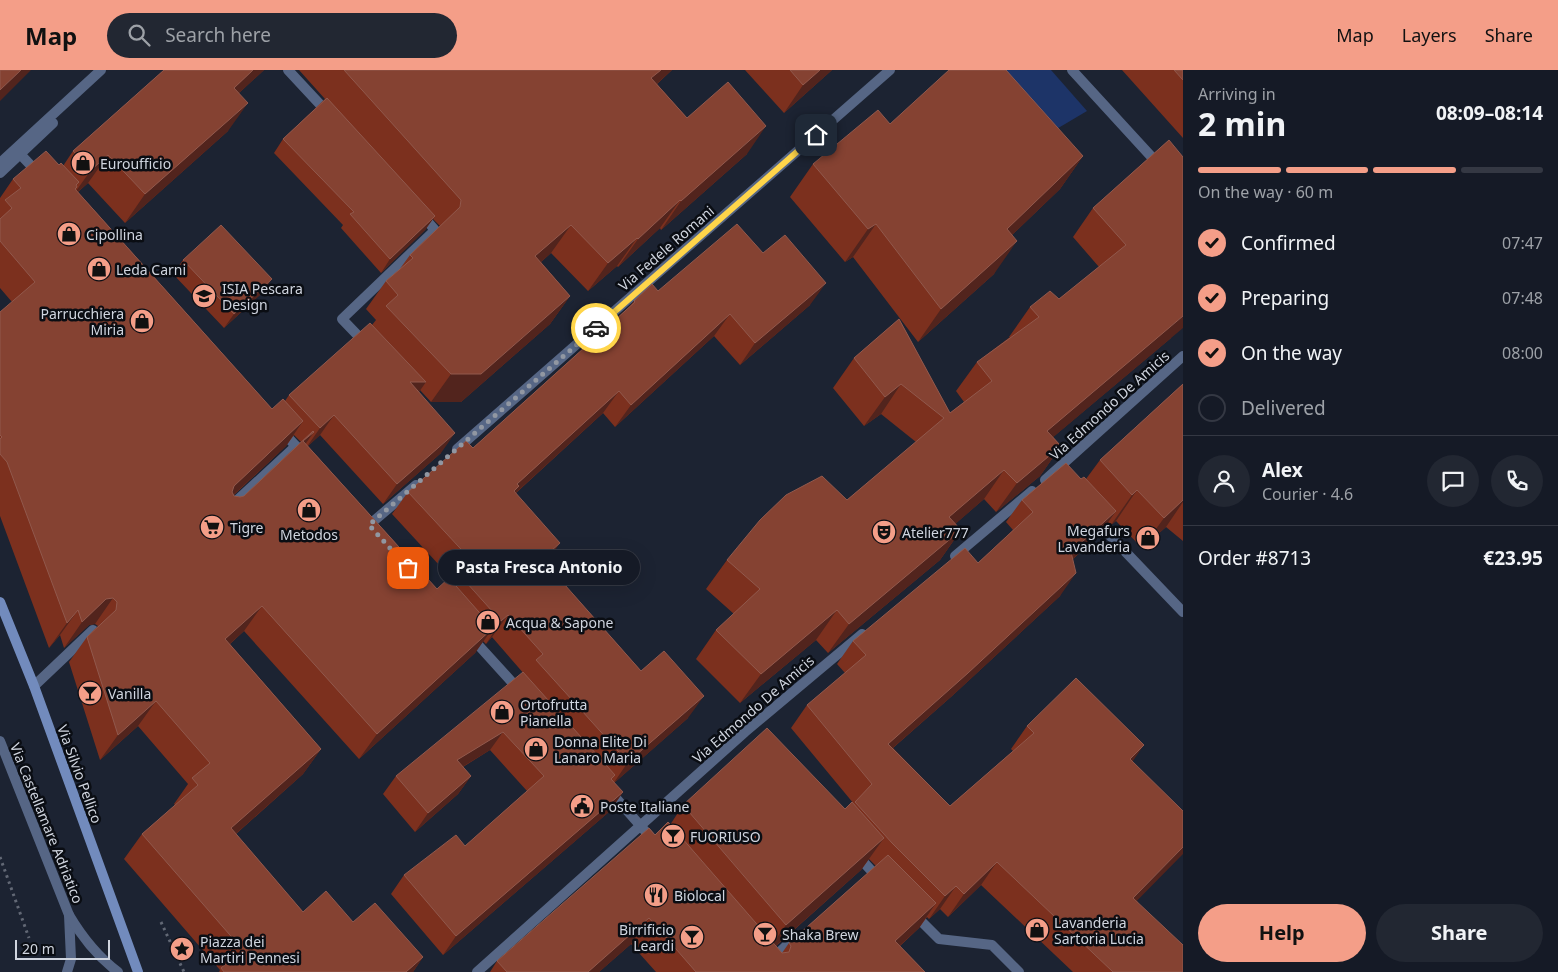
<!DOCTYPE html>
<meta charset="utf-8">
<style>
:root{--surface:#151a26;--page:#222732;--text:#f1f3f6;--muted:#9da1a7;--line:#343843;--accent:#f49e88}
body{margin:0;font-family:"Noto Sans",sans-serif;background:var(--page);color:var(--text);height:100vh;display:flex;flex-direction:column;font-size:19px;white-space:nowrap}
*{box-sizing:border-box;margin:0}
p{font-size:16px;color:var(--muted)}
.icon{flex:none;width:28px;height:28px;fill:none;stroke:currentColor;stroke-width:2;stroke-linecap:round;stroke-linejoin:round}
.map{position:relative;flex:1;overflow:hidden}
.drawer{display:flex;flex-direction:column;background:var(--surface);width:375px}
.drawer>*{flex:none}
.scale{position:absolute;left:15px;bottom:12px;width:95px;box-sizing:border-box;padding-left:5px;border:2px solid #d0d5df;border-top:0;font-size:14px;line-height:18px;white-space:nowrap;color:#d0d5df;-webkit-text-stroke:4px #0a0d13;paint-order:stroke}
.pin{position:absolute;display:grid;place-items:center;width:42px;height:42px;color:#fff;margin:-21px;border-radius:10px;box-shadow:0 2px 8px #0006}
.courier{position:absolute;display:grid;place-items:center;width:50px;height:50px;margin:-25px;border:4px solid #ffd54a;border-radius:50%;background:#fff;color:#222;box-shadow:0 1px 6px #0007}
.bubble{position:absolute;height:35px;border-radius:18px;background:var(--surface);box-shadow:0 5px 20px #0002,0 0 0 1px var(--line);font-size:16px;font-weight:700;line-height:35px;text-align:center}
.summary em{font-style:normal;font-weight:700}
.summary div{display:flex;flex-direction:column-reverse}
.summary{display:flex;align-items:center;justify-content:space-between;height:85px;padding:0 15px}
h1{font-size:32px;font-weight:700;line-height:38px}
.bar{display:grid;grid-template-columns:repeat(4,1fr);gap:8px 5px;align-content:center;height:60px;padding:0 15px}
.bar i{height:6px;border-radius:4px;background:var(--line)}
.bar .on{background:var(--accent)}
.bar p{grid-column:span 4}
.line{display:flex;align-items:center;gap:12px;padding:0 15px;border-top:1px solid var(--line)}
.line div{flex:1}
.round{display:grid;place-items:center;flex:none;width:52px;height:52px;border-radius:26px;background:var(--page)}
ol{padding:0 15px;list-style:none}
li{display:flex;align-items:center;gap:15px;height:55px}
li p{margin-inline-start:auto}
li .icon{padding:5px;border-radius:50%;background:var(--accent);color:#111;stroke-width:4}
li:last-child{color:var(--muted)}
li i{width:28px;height:28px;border:2px solid var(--line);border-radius:50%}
.action{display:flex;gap:10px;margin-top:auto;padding:10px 15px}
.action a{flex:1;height:58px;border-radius:30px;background:var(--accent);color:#111;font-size:20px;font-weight:700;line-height:58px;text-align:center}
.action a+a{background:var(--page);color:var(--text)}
header{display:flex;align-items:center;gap:30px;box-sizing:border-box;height:70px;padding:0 25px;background:var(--accent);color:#111}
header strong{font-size:24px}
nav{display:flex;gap:28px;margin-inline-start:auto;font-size:18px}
.search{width:350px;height:45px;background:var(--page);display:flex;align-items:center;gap:12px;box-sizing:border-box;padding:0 18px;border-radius:28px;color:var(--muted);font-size:19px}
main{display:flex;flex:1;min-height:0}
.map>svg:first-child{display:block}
.green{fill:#1d3468}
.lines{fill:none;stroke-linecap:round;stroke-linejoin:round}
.path{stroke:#626875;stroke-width:3;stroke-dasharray:2.5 4;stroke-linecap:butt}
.service{stroke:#566685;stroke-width:10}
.minor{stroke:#566685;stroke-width:10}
.tertiary{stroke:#566685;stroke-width:10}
.secondary{stroke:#728bbd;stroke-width:10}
.wall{fill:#7c301e;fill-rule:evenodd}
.shaded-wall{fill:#52241d}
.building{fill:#854232;stroke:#91594d}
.done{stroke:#9197a2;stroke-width:5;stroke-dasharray:0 9}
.route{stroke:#ffd54a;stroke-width:6}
.labels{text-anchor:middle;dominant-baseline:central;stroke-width:5;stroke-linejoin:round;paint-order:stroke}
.poi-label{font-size:14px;fill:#d0d5df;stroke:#0a0d13;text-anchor:start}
.street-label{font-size:14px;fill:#d0d5df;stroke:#0a0d13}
</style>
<header>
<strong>Map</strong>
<div class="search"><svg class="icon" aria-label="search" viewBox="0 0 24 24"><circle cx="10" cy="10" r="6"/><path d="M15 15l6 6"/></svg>Search here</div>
<nav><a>Map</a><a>Layers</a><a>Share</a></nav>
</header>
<main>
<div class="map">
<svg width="1183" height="902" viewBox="0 0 1183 902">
<rect width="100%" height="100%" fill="#1c2332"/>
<path class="green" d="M972 0H1051L1087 41 1038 70Z"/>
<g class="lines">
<path class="path" d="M0 787 29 868
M161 852 184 902"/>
<path class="service" d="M232 435 296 376
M34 616 93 560
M771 890 797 866
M67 902 71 889 69 845"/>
<path class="minor" d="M288 0 328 43
M1072 0 1159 95
M20 84 38 103
M366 274 342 249 435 160 421 144
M282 361 304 385
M457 379 890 0
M1045 410 1183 286
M1096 451 1183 542
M369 455 416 415
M955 486 1032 421
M471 567 520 621
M0 671 69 845C82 867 97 886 118 902
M608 719 653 770
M857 785 879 809
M914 844 939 869 992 875 1019 902
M477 902 745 662 862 564"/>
<path class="tertiary" d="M0 93 101 0
M0 103 53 53"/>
<path class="secondary" d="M0 532 34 616 138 902"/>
</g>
<path class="wall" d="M164 0H264L239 23 228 61 125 153 88 113 78 122 272 339 285 331 289 325 372 255 376 250 366 239 386 211 399 200 410 185 440 156 433 149 425 160 381 203 341 158 343 155 274 83 283 69 325 29 299 0H672L657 14 687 48 747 84 661 160 660 158 618 197 617 196 588 221 551 183 541 192 570 226 550 254 461 332H431L420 320 419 322 441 383 383 434 320 365 308 376 437 519 451 511 452 509 392 444 408 422 473 378 629 237 634 231 658 221 763 183 810 235 740 295 714 266 615 357 603 343 516 423 546 494 641 601 688 648 614 713 623 722 610 741 443 885 391 824 404 805 465 776 527 721 490 680 463 697 471 706 458 724 415 762 383 724 396 706 525 605 492 567 486 574 483 571 475 583 359 689 244 561 230 574 321 679 303 704 236 764 303 842 353 852 423 887 413 902H219L220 900 124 789 142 764 175 735 174 734 188 714 138 656 100 690 69 592 87 567 98 556 95 554 89 555 64 578 60 565 49 578 0 446V242L12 232 0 218V128L13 109 59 95 63 96 73 81ZM294 365 301 372 244 426 240 427 234 426V425L286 376Z
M745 0H832L784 43Z
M1122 0H1183V68Z
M890 54 1083 86 1060 119 1012 165 994 204 918 272 853 187 845 192 790 127 813 94Z
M1169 70 1171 268 1053 367 1061 376 1040 406 996 442 984 429 955 454 961 460 940 490 828 583 816 570 740 633 696 589 716 560 734 544 706 519 727 490 847 430 916 372 881 344 864 356 833 318 854 288 899 249 950 343 964 332 956 321 977 292 1010 267H1009L1030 237 1059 229 1099 197 1073 167 1093 138Z
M183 190 262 223 224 258 173 204Z
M1183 314V471L1166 457 1142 478 1116 451 1111 455 1108 453 1100 464 1073 489 1060 526 952 626 893 678 950 736 1013 681 1011 679 1027 656 1133 691 1137 831 1183 902H1073L981 815 948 847 940 839 929 849 927 847 919 858 900 876 925 902H656L631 874 599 902H490L497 891 655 765 670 755 683 735 845 739 854 734 791 658 807 635 845 603 837 594 853 571 978 493 1013 460 1006 452 1022 430 1081 409H1086L1100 390ZM869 789 876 796 789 873 782 883 776 876 861 800Z"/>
<path class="shaded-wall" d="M21 0H31L0 31V20Z
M253 0H264L214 46 234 18Z
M661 0H672L632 36 651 8Z
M820 0H832L784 43 803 15Z
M248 33 228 61 125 153 145 124Z
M766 56 747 84 661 160 681 131Z
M108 85 88 113 71 128 91 100Z
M1083 86 1060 119 984 192 1007 159Z
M680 130 660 158 618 197 638 169Z
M435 146 425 160 381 203 390 189Z
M876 154 853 187 845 192 868 159Z
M571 155 551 183 516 214 535 186Z
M637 168 617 196 588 221 608 193Z
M1017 171 994 204 918 272 941 239Z
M272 209 262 223 224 258 234 244Z
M826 213 810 235 740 295 755 273Z
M570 226 550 254 461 332H431L451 304Z
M730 244 714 266 615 357 631 335Z
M1183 246V258L1026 390 1047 361Z
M410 312H426L412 332Z
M901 314 881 344 864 356 885 327Z
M619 321 603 343 510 428 517 414Z
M334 345 320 365 306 378 320 358Z
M303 351 286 376 216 441 234 416Z
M314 362 296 387 303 371Z
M455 363 441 383 383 434 397 414Z
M1061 376 1040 406 996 442 1017 413Z
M1004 400 984 429 929 477 949 447Z
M1137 420 1116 451 1111 455 1132 425Z
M1183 430V432L1166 457 1142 478 1164 448Z
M1116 441 1100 464 1055 505 1071 482Z
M961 460 940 490 828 583 849 554Z
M560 473 545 495 542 489Z
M1076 503 1060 526 952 626 872 696 888 674Z
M113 528 95 554 89 555 64 578 82 552 106 529Z
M262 536 244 561 207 594 225 569Z
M78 540 60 565 49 578 67 553Z
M837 540 816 570 740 633 761 604Z
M508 545 492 567 486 574 501 551Z
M493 558 475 583 359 689 377 664Z
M704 626 688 648 613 714 628 692Z
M156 631 138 656 100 690 118 665Z
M503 662 490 680 444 708 457 690Z
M1144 675 1128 698 1130 689Z
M321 679 303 704 213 784 231 758Z
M471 706 458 724 415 762 428 743Z
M623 722 610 741 443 885 456 866Z
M884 768 861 800 763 887 786 855Z
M1183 777V784L1117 851 1133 828Z
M997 792 981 815 948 847 964 824Z
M956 816 940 839 929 849 945 826Z
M936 833 919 858 877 896 895 871Z
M649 848 631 874 599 902H588Z
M423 887 413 902H406Z"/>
<path class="building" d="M0 0H21L0 20Z
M164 0H253L234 18 248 33 145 124 108 85 91 100 73 81Z
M344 0H661L651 8 687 48 728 12 766 56 681 131 680 130 638 169 637 168 608 193 571 155 535 186 570 226 481 304H451L386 236 398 225 386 211 413 188 410 185 460 137 461 130Z
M790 0H820L803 15Z
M949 0H1006L1083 86 1007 159 1017 171 941 239 876 154 868 159 813 94 878 40 890 54Z
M1174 0H1183V10Z
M327 28 435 146 390 189 350 144 354 142 283 69Z
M1169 70 1183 87V246L1047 361 1061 376 1017 413 1004 400 949 447 961 460 849 554 837 540 761 604 716 560 760 519 727 490 760 450 786 425 822 406 847 430 944 348 901 314 885 327 854 288 899 249 950 343 992 311 977 292 1039 247 1030 237 1050 221 1059 229 1126 175 1093 138Z
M46 81 59 95 61 93 79 112 76 115 77 117 75 119 272 339 283 329 303 351 234 416 232 422 234 426 240 427 244 426 313 361 314 362 303 371 437 519 449 508 493 558 377 664 262 536 225 569 321 679 231 758 303 842 326 821 353 852 375 833 423 887 406 902H224L221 898 243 880 142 764 198 715 192 708 210 693 156 631 118 665 87 567 116 540 117 532 113 528 106 529 82 552 78 540 67 553 7 392 0 384V369L2 367 0 365V242L35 212 0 171V149L12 138 5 130 21 118 13 109Z
M737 154 763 183 785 165 826 213 755 273 730 244 631 335 619 321 517 414 519 416 514 421 560 473 542 489 641 601 664 581 704 626 628 692 536 590 543 584 508 545 501 551 457 502 471 490 408 422 466 371 473 378 635 232 634 231 652 214 658 221Z
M221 155 272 209 234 244 183 190Z
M370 253 426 312H410L455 363 397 414 334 345 320 358 289 325Z
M1183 314V430L1164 448 1137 420 1132 425 1100 390Z
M1066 393 1081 409 1084 407 1116 441 1071 482 1076 503 968 603 888 674 950 736 1034 663 1027 656 1076 608 1144 675 1130 689 1183 741V777L1133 828 1183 875V902H1113L997 792 964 824 956 816 945 826 892 773 855 732 872 714 807 635 866 585 853 571 965 478 978 493 1033 442 1022 430Z
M523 602 615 705 611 709 623 722 456 866 404 805 456 765 465 776 544 706 503 662 457 690 471 706 428 743 396 706Z
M767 658 845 739 852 732 884 768 786 855 683 735Z
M668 752 782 883 789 882 791 876 789 873 888 785 936 833 895 871 925 902H696L649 848 588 902H507L497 891 649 758 655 765Z"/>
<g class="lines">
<path class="done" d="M408 498 369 455 596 258"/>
<path class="route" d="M596 258 816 65"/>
</g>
<defs>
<g id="shop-disc" transform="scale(1.25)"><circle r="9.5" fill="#f49e88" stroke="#0a0d13"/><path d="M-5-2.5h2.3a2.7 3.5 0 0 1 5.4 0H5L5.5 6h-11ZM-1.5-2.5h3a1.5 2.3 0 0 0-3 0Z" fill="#111"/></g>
<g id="university-disc" transform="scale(1.25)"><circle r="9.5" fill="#f49e88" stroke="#0a0d13"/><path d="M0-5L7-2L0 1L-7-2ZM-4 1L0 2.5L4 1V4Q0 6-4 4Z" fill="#111"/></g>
<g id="supermarket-disc" transform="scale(1.25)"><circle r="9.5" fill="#f49e88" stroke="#0a0d13"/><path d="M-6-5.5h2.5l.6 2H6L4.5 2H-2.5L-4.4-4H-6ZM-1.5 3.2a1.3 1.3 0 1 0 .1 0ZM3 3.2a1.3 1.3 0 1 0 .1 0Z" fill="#111"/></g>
<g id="theatre-disc" transform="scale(1.25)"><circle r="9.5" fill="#f49e88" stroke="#0a0d13"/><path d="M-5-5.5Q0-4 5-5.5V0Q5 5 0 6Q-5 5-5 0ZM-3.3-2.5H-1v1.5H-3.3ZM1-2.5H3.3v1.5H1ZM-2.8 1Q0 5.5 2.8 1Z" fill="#111"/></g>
<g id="bar-disc" transform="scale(1.25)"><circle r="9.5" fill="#f49e88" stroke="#0a0d13"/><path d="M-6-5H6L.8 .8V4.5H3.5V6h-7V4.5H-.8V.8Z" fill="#111"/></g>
<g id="civic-disc" transform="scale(1.25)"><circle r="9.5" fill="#f49e88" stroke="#0a0d13"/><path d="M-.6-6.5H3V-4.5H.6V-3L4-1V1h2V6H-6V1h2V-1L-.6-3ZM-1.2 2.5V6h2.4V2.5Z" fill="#111"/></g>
<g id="restaurant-disc" transform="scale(1.25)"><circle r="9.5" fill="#f49e88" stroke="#0a0d13"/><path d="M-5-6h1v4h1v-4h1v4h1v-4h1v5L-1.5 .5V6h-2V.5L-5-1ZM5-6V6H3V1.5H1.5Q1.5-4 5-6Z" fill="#111"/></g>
<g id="sight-disc" transform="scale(1.25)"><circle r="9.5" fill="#f49e88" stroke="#0a0d13"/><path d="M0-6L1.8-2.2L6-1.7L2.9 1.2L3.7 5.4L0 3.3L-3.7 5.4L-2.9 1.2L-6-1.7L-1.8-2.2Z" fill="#111"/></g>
</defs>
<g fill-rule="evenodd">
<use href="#shop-disc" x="83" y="93"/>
<use href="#shop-disc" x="69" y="164"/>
<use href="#shop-disc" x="99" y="199"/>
<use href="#university-disc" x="204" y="226"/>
<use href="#shop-disc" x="142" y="251"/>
<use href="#shop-disc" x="309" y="440"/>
<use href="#supermarket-disc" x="212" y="457"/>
<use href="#theatre-disc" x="884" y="462"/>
<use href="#shop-disc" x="1148" y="468"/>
<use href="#shop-disc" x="488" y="552"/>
<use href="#bar-disc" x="90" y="623"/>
<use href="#shop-disc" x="502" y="642"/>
<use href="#shop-disc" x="536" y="679"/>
<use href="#civic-disc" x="582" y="736"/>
<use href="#bar-disc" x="673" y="766"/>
<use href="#restaurant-disc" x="656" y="825"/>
<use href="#shop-disc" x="1037" y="860"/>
<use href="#bar-disc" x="765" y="864"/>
<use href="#bar-disc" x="692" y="867"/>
<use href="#sight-disc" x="182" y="879"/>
</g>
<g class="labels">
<g class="poi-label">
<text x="100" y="93">Euroufficio</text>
<text x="86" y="164">Cipollina</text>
<text x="116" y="199">Leda Carni</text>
<text x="222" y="218">ISIA Pescara<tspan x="222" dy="16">Design</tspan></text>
<text x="124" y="243" text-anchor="end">Parrucchiera<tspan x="124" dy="16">Miria</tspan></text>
<text x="230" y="457">Tigre</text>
<text x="1130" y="460" text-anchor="end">Megafurs<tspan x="1130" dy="16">Lavanderia</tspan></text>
<text x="902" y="462">Atelier777</text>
<text x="309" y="464" text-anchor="middle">Metodos</text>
<text x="506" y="552">Acqua &amp; Sapone</text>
<text x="108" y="623">Vanilla</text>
<text x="520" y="634">Ortofrutta<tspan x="520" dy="16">Pianella</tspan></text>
<text x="554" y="671">Donna Elite Di<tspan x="554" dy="16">Lanaro Maria</tspan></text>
<text x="600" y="736">Poste Italiane</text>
<text x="690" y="766">FUORIUSO</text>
<text x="674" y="825">Biolocal</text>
<text x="1054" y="852">Lavanderia<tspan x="1054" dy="16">Sartoria Lucia</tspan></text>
<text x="674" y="859" text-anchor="end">Birrificio<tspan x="674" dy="16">Leardi</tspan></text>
<text x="782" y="864">Shaka Brew</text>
<text x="200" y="871">Piazza dei<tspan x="200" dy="16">Martiri Pennesi</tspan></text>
</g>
<g class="street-label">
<text transform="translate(666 178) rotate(-41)">Via Fedele Romani</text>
<text transform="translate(1109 335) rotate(-42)">Via Edmondo De Amicis</text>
<text transform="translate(753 639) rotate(-41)">Via Edmondo De Amicis</text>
<text transform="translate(80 704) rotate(70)">Via Silvio Pellico</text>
<text transform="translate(47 753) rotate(68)">Via Castellamare Adriatico</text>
</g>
</g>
</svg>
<div class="scale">20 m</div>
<div class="pin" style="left:408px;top:498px;background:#ea580c"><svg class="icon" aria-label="bag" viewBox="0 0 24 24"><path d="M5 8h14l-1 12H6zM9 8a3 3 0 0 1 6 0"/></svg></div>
<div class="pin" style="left:816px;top:65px;background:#1f2937"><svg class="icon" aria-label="home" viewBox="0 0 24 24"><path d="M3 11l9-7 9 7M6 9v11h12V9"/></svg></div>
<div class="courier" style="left:596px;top:258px"><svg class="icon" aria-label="car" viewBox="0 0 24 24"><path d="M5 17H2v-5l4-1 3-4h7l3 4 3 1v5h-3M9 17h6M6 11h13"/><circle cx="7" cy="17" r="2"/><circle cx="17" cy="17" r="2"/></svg></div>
<div class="bubble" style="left:438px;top:480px;width:202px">Pasta Fresca Antonio</div>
</div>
<section class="drawer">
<div class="summary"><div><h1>2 min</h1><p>Arriving in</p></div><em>08:09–08:14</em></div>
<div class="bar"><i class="on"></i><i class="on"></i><i class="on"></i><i></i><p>On the way · 60 m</p></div>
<ol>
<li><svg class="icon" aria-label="check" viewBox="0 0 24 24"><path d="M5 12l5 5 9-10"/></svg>Confirmed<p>07:47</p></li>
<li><svg class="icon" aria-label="check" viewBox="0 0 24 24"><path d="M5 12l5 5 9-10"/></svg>Preparing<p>07:48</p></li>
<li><svg class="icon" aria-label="check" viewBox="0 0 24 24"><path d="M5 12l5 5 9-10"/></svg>On the way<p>08:00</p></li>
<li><i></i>Delivered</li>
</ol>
<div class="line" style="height:90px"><a class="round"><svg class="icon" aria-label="person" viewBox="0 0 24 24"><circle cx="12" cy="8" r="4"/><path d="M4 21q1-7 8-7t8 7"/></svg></a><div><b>Alex</b><p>Courier · 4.6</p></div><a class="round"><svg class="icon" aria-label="chat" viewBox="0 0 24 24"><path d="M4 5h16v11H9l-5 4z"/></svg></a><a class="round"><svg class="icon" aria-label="phone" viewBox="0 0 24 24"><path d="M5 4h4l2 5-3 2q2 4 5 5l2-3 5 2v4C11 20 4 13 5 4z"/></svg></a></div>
<div class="line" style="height:65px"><div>Order #8713</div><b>€23.95</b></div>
<div class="action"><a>Help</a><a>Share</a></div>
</section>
</main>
